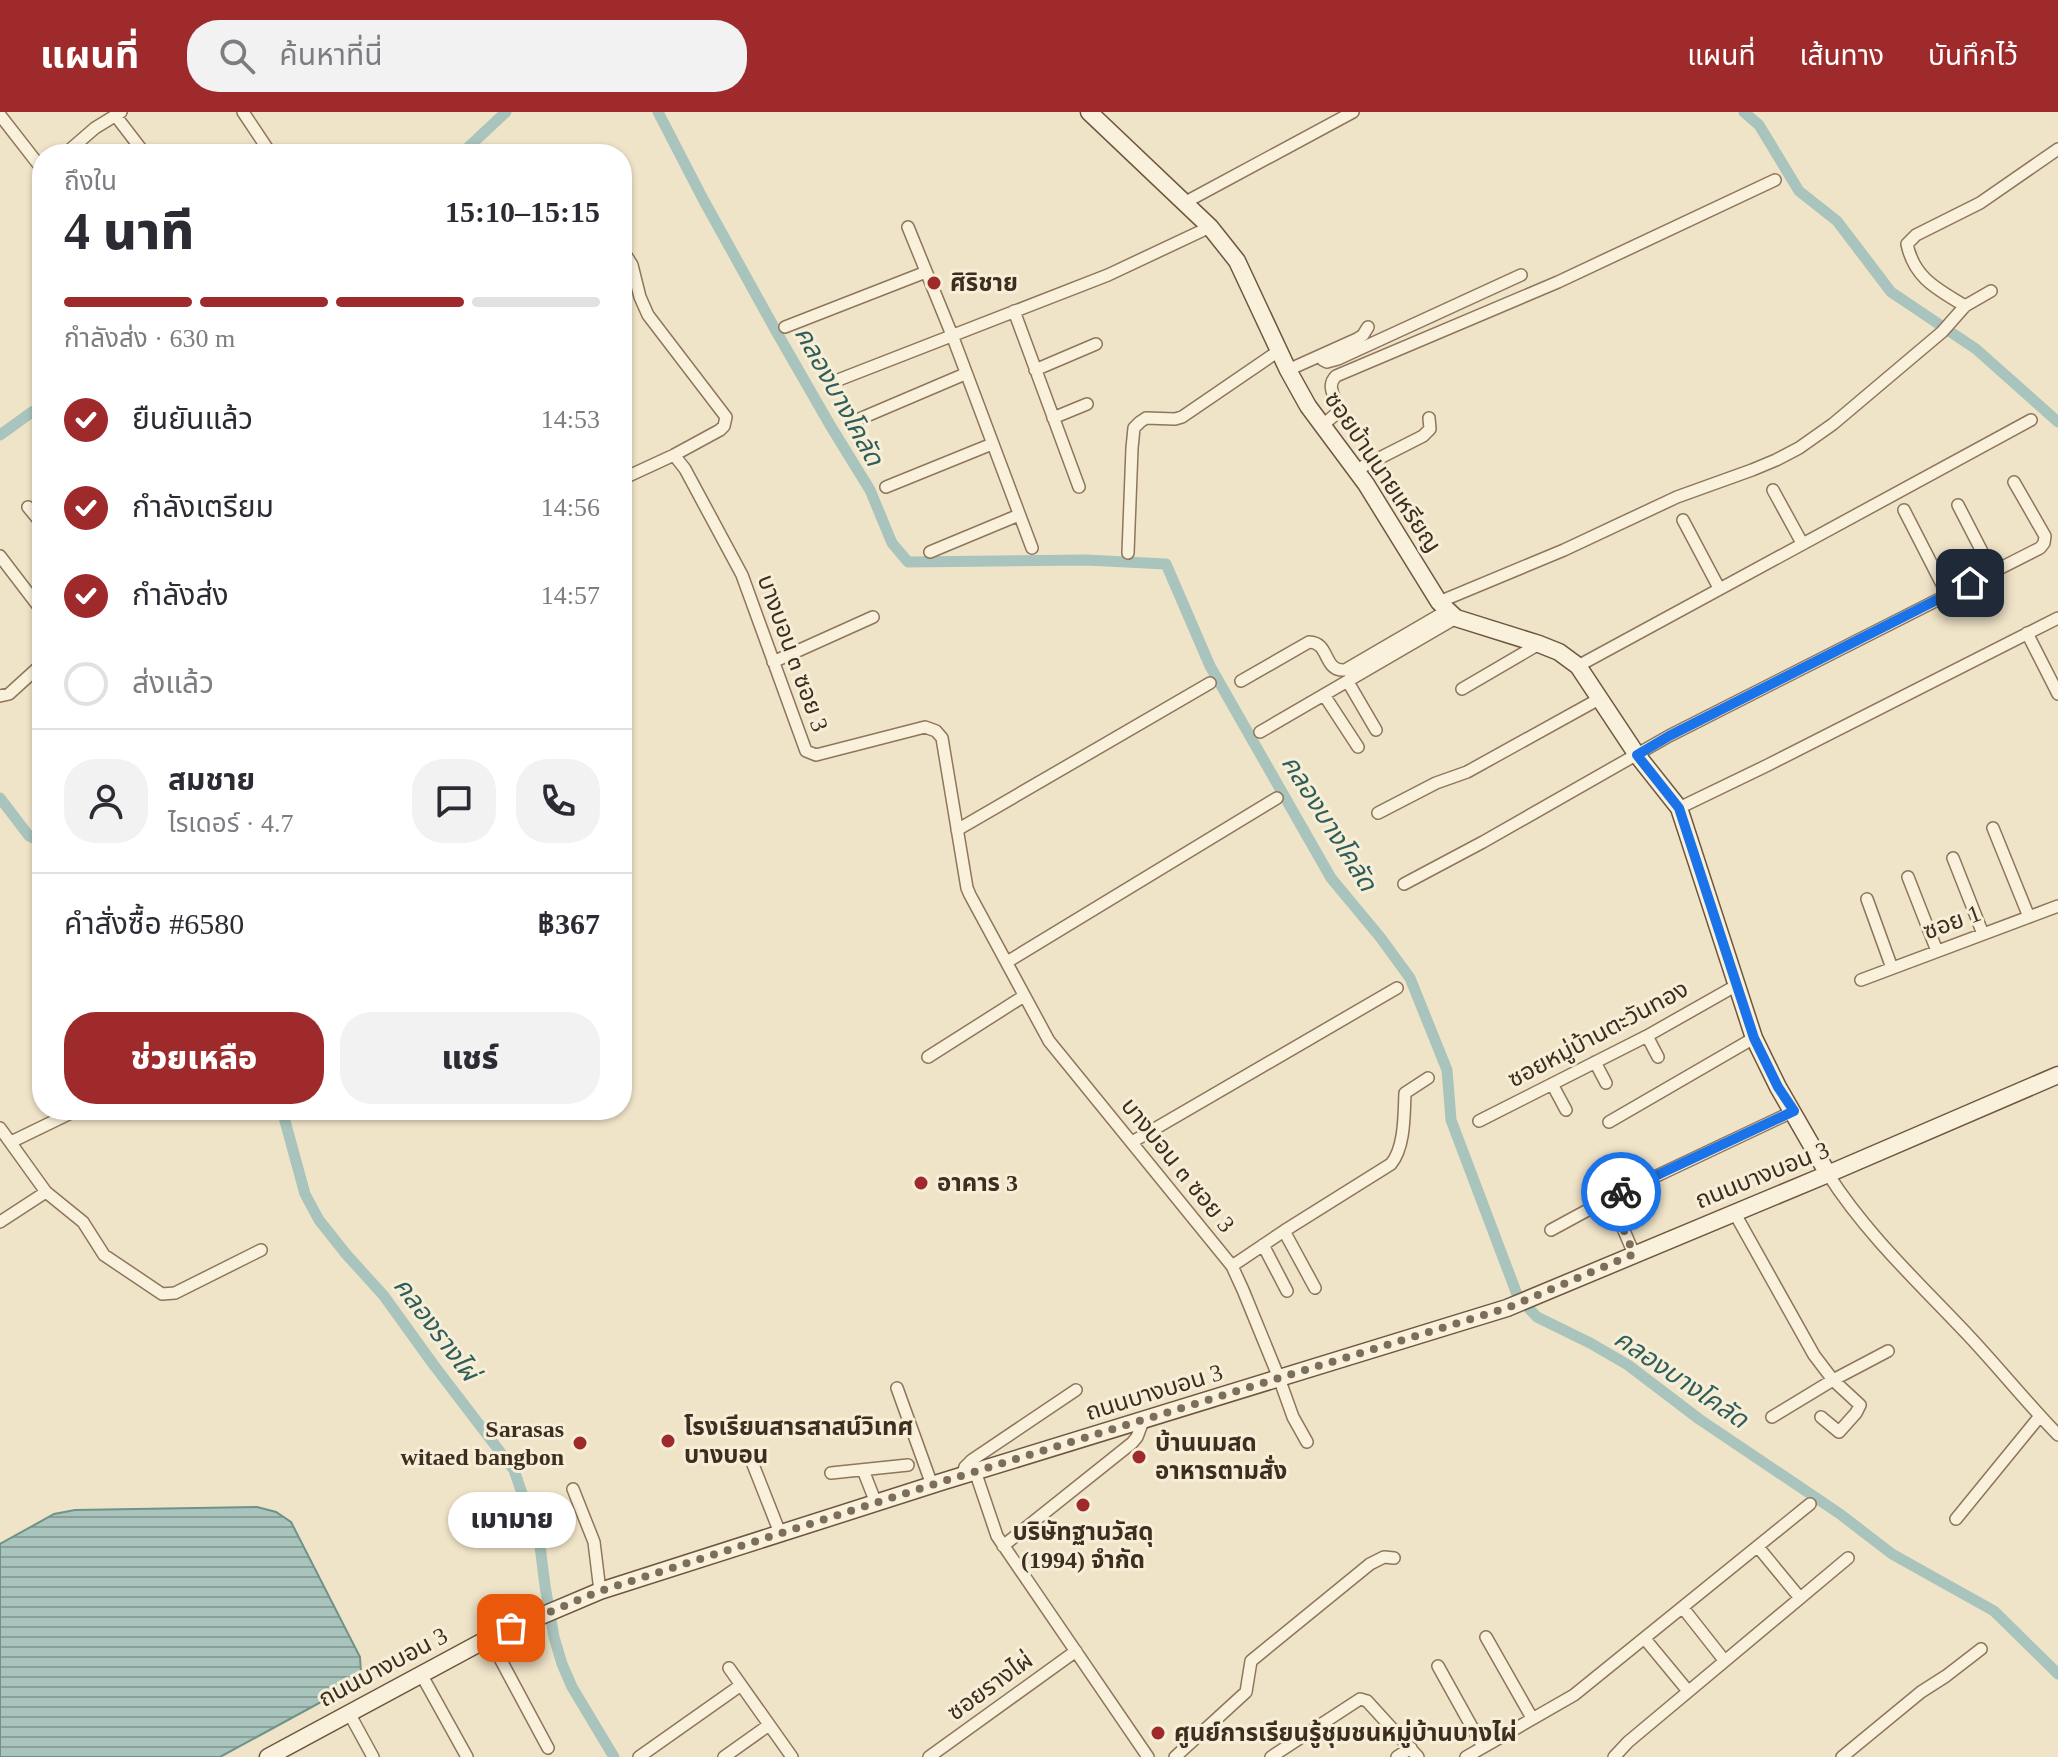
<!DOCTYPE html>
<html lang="th">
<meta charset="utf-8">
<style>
:root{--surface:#fff;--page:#f2f2f3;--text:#2b2b33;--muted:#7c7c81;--line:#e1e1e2;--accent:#9e2a2b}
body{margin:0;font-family:"Times New Roman","Noto Sans Thai",serif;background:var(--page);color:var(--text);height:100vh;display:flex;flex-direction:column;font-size:30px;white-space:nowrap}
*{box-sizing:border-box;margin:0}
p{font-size:26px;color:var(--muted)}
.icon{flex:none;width:44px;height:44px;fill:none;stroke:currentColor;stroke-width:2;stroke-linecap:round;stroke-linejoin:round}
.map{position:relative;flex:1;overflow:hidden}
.panel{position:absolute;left:32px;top:32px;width:600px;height:976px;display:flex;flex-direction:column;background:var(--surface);border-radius:32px;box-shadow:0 2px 6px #0004}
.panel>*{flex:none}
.pin{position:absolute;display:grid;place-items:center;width:68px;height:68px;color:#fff;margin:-34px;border-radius:16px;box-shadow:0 4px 12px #0006}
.courier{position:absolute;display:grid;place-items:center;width:80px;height:80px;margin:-40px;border:6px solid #1a73e8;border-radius:50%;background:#fff;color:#222;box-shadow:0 2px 10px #0007}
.bubble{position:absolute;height:56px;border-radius:28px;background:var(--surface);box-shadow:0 2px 6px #0004;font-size:26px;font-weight:800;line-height:56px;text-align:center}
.head em{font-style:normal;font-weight:800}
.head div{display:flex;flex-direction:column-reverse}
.head{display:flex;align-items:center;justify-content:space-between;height:136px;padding:0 32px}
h1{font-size:52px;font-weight:800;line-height:60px}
.bar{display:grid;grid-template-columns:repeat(4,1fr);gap:12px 8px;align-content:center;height:96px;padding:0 32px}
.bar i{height:10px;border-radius:6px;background:var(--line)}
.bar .selected{background:var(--accent)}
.bar p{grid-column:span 4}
.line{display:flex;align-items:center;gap:20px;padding:0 32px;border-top:2px solid var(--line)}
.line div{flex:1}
.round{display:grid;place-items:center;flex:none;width:84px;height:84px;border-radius:32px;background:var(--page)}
ol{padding:0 32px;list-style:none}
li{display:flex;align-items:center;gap:24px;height:88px}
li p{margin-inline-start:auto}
li .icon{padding:8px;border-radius:50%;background:var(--accent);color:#fff;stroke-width:4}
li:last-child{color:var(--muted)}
li i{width:44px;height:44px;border:4px solid var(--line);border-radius:50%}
.button{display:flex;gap:16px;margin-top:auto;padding:16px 32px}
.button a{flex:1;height:92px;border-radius:32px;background:var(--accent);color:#fff;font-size:32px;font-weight:800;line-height:92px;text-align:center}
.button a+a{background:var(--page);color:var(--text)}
header{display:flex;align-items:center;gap:48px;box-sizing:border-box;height:112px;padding:0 40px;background:var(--accent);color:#fff}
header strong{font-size:38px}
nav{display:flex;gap:44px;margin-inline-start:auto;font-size:28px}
.search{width:560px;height:72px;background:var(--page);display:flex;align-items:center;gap:20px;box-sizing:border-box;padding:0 28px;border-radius:32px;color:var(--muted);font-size:30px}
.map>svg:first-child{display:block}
.water{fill:url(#water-rules);stroke:#6f938a;stroke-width:2}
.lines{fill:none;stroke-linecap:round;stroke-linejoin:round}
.canal{stroke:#a9c4bc;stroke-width:11}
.street-casing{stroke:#8d765c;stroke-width:14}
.secondary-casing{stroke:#6f573f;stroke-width:19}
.street{stroke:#faf1dc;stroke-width:11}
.secondary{stroke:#faf1dc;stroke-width:16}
.done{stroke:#7c6e5b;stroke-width:8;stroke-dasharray:0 14.4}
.route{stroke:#1a73e8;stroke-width:10}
.poi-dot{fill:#9e2a2b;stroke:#f7eed8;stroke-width:3}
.labels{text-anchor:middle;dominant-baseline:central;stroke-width:6;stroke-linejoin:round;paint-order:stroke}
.poi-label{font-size:24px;font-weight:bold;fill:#3d2e20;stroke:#f7eed8;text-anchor:start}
.street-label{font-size:24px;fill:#3d2e20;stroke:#f7eed8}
.water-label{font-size:26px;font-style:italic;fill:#2f5d5a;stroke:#f7eed8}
</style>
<header>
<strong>แผนที่</strong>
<div class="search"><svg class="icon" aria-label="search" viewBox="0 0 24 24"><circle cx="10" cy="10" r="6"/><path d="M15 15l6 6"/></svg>ค้นหาที่นี่</div>
<nav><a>แผนที่</a><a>เส้นทาง</a><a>บันทึกไว้</a></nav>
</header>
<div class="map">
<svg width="2058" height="1645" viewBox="0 0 2058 1645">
<defs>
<pattern id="water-rules" width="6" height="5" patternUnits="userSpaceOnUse" patternTransform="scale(2)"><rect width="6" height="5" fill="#a9c4bc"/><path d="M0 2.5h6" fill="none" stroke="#8ba098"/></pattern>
</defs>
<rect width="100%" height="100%" fill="#f0e4c8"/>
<path class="water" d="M257 1395 276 1400 291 1410 360 1545 361 1561 356 1571 220 1645H0V1432L54 1402 75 1398Z"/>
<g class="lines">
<path class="canal" d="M658 0 703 87 776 219 830 313 870 378 892 431 908 450 1086 448 1166 452 1210 554 1331 766 1380 825 1410 866 1447 958 1451 1008 1518 1185 1537 1205 1590 1231 1628 1253 1699 1307 1840 1402 1892 1442 1994 1499 2058 1562
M1744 0 1759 13 1799 79 1837 109 1891 180 1976 237 2058 310
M461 42 506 0
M0 323 32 300 42 295
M0 686 29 724 42 730
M282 998 305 1082 319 1108 346 1142 384 1184 433 1252 514 1358 540 1434 545 1474 554 1525 562 1552 572 1575 614 1645"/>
<g class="street-casing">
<path id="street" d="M243 0 271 42
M0 3 42 57
M115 3 145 42
M65 42 95 16 121 0
M1184 91 1353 0
M908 115 952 223 1032 436
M622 137 632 153 640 185 648 203 726 305 724 314 720 318 674 343 685 357 742 463 806 639 816 643 925 615 936 619 942 626 967 776 970 783 1049 929 1232 1154 1243 1178 1279 1266 1293 1305 1307 1330
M1965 194C1937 177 1914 166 1907 132L1916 123 1980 91 2058 37
M1014 199 1079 375
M785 215 926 160
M1321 243 1323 248 1327 250 1338 247 1521 163
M1035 258 1096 232
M1288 258 1357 227 1363 223 1368 215
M833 270 1108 163 1210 115
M1053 306 1087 292
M857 308 965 262
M1323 313 1337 301C1339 287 1324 276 1336 264L1558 170 1775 68
M1356 358 1423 324 1430 317 1429 306
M622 367 674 343
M886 375 992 332
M1773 378 1802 431
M1958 393 1992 459
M28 395 42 412
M1904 398 1947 482
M1683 408 1719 476
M930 440 1019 403
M1128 441 1132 336 1134 316 1140 310 1146 306 1175 307 1182 305 1280 238
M0 444 42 499
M1439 490 1564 438 1677 385 1752 358 1776 348 1799 336 1833 312 1942 220 1965 194 1991 179
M2027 521 2058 582
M773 550 873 505
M1578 554 2031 308
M1241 569 1309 530C1330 530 1323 560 1345 558L1448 498
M1348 570 1376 618
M1462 577 1539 532
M1324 583 1358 635
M0 584 9 582 42 552
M1260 620 1456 506
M1679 696 1768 653 2058 506
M1378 701 1436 671 1467 660 1599 587
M1993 716 2029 805
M957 718 1210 571
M1953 746 1983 822
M1908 765 1937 839
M1404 772 1483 730 1669 624 2040 436 2044 431 2045 424 2014 370
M1867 787 1892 856
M1007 850 1277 686
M1861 868 2058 794
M1647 924 1658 945
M928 945 1024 884
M1595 950 1606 971
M1552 972 1566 998
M1479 1009 1647 924 1737 873
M1609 1010 1754 926
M0 1016 46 1080 0 1110
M11 1030 77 998
M1132 1030 1397 876
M1828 1062C1866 1122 1920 1172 1968 1223 1999 1256 2027 1291 2058 1323
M46 1080 83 1110 104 1143 162 1182 175 1181 261 1138
M1610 1086 1634 1142
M1734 1100 1814 1243 1833 1268 1860 1293 1856 1301 1839 1320 1821 1305
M1551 1118 1610 1086 1794 999
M1284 1119 1315 1176
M1263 1133 1287 1179
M1232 1154 1284 1119 1391 1052C1405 1035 1404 1003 1405 981L1428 966
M897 1276 932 1373
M1772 1305 1833 1268 1888 1239
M752 1350 780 1421
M863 1358 876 1391
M975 1359 997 1424 1148 1645
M831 1361 908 1353
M962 1364 965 1355 972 1348 1076 1278
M573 1377 594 1430 600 1479
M1956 1407 2040 1304
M1003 1434 1132 1331 1137 1325 1143 1309
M1758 1435 1800 1486
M1683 1496 1724 1548
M1486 1525 1532 1606
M489 1526 548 1636
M1645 1527 1688 1579
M1438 1554 1483 1635
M729 1556 792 1645
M421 1562 467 1645
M349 1601 373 1645
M639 1645 741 1573
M724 1645 769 1613
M929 1645 1076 1539
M1175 1645 1246 1580 1251 1549 1370 1452 1384 1445 1394 1446
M1271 1645 1360 1587 1367 1589 1418 1645
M1397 1645 1411 1636
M1466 1645 1574 1583 1810 1392
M1614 1645 1628 1630 1848 1446
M1842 1645 1921 1580 1946 1564 1981 1537"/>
</g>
<g class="secondary-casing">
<path id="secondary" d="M1089 0 1210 115 1237 149 1288 258 1308 294 1366 372 1439 490 1456 506 1539 532 1559 540 1578 554 1637 643 1679 696 1754 926 1778 975 1828 1062
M268 1645 489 1526 600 1479 941 1370 1507 1196 1828 1062 2058 963"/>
</g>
<use href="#street" class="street"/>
<use href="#secondary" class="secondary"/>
</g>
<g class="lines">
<path class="done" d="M511 1516 600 1479 622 1472 941 1370 1507 1196 1634 1142 1610 1086 1621 1080"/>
<path class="route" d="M1621 1080 1794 999 1778 975 1754 926 1679 696 1637 643 1669 624 1970 471"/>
</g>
<g class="poi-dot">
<circle cx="934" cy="171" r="8"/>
<circle cx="921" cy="1071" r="8"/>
<circle cx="668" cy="1329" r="8"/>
<circle cx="580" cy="1331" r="8"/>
<circle cx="1139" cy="1345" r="8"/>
<circle cx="1083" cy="1393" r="8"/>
<circle cx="1158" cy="1621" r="8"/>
</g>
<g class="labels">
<g class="poi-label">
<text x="950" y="171">ศิริชาย</text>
<text x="937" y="1071">อาคาร 3</text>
<text x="684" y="1315">โรงเรียนสารสาสน์วิเทศ<tspan x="684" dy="28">บางบอน</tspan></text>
<text x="564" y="1317" text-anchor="end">Sarasas<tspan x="564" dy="28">witaed bangbon</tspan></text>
<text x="1155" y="1331">บ้านนมสด<tspan x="1155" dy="28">อาหารตามสั่ง</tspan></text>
<text x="1083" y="1420" text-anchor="middle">บริษัทฐานวัสดุ<tspan x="1083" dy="28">(1994) จำกัด</tspan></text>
<text x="1174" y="1621">ศูนย์การเรียนรู้ชุมชนหมู่บ้านบางไผ่</text>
</g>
<g class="street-label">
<text transform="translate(1383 360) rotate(56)">ซอยบ้านนายเหรียญ</text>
<text transform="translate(793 541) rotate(70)">บางบอน ๓ ซอย 3</text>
<text transform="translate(1952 810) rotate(-20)">ซอย 1</text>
<text transform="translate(1598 922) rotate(-28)">ซอยหมู่บ้านตะวันทอง</text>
<text transform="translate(1178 1053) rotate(51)">บางบอน ๓ ซอย 3</text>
<text transform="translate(1762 1063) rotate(-22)">ถนนบางบอน 3</text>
<text transform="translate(1154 1280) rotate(-17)">ถนนบางบอน 3</text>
<text transform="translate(383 1555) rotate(-28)">ถนนบางบอน 3</text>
<text transform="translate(990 1574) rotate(-36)">ซอยรางไผ่</text>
</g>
<g class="water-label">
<text transform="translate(839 284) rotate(61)">คลองบางโคลัด</text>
<text transform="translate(1329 711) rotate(58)">คลองบางโคลัด</text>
<text transform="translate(436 1217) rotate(53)">คลองรางไผ่</text>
<text transform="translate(1681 1267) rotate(34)">คลองบางโคลัด</text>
</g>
</g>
</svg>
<div class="pin" style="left:511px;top:1516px;background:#ea580c"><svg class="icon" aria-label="bag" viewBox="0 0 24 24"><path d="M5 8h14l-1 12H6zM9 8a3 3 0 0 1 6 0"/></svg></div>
<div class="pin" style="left:1970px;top:471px;background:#1f2937"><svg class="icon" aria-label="home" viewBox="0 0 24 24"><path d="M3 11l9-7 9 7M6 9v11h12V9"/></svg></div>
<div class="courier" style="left:1621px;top:1080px"><svg class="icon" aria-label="bike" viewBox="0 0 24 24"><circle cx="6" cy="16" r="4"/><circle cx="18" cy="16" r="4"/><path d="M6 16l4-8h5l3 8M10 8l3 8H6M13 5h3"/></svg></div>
<div class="bubble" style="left:448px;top:1380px;width:128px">เมามาย</div>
<section class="panel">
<div class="head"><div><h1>4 นาที</h1><p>ถึงใน</p></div><em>15:10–15:15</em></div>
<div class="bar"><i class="selected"></i><i class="selected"></i><i class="selected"></i><i></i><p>กำลังส่ง · 630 m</p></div>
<ol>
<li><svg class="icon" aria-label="check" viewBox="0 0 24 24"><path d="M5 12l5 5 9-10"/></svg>ยืนยันแล้ว<p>14:53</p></li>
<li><svg class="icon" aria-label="check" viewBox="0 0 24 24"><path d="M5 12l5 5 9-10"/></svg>กำลังเตรียม<p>14:56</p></li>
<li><svg class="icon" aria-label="check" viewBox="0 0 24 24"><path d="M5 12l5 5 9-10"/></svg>กำลังส่ง<p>14:57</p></li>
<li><i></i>ส่งแล้ว</li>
</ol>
<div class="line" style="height:144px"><a class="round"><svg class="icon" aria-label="person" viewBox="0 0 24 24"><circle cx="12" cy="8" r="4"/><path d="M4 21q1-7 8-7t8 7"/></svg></a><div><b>สมชาย</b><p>ไรเดอร์ · 4.7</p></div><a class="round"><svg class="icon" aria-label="chat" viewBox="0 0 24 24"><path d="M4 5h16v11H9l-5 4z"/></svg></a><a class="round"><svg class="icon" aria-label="phone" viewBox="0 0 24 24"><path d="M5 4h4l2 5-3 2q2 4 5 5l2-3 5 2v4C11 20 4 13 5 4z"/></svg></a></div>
<div class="line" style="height:104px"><div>คำสั่งซื้อ #6580</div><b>฿367</b></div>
<div class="button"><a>ช่วยเหลือ</a><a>แชร์</a></div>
</section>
</div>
